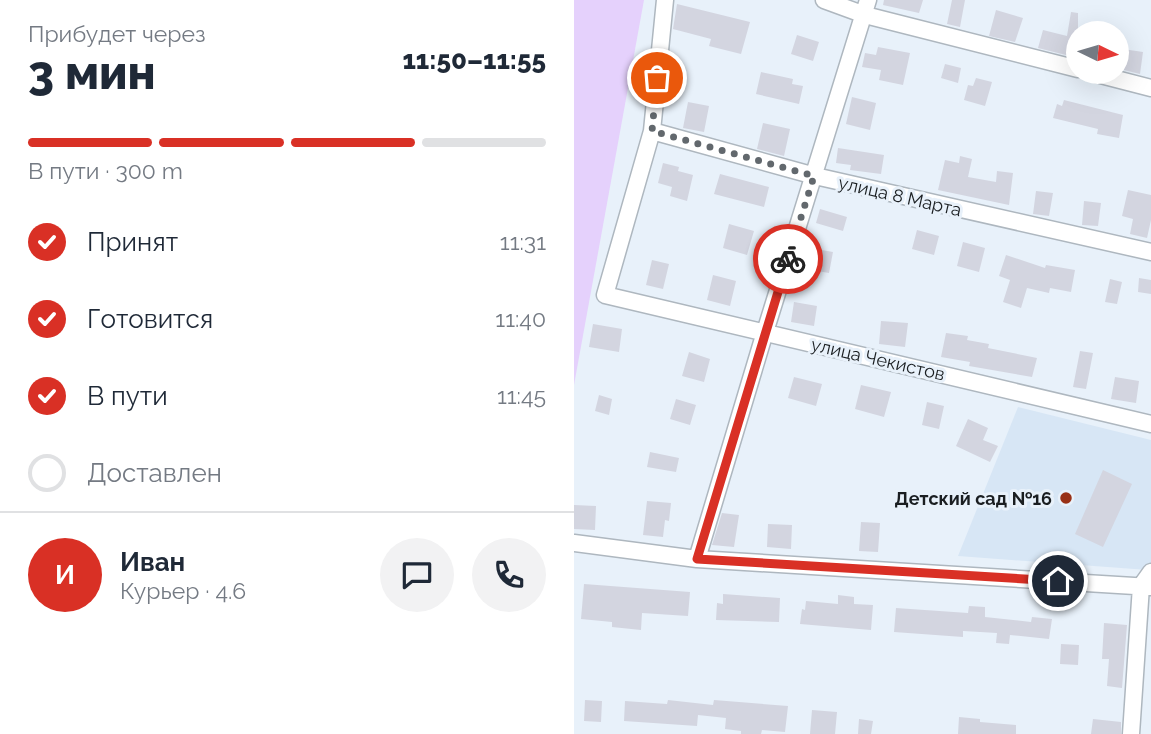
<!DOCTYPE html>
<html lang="ru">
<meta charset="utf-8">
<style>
:root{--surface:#fff;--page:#f2f2f3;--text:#1f2937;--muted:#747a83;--line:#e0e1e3;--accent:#d93025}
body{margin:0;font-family:Raleway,sans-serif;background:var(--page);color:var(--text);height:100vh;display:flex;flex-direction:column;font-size:26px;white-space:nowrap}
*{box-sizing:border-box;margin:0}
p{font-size:23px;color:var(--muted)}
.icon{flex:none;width:38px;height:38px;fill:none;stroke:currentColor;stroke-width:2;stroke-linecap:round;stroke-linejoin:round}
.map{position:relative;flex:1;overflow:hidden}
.side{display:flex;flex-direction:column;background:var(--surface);width:574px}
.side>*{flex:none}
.needle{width:46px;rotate:95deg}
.controls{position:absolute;left:492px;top:21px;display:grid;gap:14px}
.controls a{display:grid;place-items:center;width:63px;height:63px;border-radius:50%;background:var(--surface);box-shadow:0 7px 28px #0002;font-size:35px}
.pin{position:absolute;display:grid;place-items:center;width:60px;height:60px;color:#fff;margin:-30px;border:4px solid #fff;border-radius:50%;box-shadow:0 2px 7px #0007}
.courier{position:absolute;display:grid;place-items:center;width:70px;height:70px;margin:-35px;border:5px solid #d93025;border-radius:50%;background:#fff;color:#222;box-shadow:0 2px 9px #0007}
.headline em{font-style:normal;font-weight:800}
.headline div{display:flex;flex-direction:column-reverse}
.headline{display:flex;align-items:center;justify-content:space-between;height:119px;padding:0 28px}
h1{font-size:46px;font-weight:800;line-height:52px}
.bar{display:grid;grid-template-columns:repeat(4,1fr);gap:10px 7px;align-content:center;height:84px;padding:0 28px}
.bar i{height:9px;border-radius:5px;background:var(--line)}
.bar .selected{background:var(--accent)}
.bar p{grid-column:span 4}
.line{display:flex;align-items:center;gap:18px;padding:0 28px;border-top:2px solid var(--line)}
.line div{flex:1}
.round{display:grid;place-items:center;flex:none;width:74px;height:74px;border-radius:37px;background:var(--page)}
ol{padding:0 28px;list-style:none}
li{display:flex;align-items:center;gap:21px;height:77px}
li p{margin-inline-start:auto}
li .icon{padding:7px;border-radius:50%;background:var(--accent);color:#fff;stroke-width:4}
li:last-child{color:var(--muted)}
li i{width:38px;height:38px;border:4px solid var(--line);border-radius:50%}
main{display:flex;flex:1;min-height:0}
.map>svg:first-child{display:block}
.built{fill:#d7e6f5}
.green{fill:#e5d1fc}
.building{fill:#d3d5e0}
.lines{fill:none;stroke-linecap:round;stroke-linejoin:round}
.minor-casing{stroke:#aeb7bf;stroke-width:19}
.minor{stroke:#fff;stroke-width:16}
.done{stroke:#62686d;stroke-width:7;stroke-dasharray:0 12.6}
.route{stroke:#d93025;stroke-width:9}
.poi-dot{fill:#983016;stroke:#e8f1fa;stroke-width:2.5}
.labels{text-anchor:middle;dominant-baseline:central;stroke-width:6;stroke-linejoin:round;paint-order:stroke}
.street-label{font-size:18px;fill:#1a1e21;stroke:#e8f1fa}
.poi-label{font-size:18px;font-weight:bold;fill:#1a1e21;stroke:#e8f1fa;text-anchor:end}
</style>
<main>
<section class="side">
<div class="headline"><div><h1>3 мин</h1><p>Прибудет через</p></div><em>11:50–11:55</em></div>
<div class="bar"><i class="selected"></i><i class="selected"></i><i class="selected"></i><i></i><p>В пути · 300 m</p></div>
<ol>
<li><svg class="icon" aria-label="check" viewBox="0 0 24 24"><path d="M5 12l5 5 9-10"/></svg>Принят<p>11:31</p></li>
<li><svg class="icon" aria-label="check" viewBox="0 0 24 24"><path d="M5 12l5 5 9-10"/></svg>Готовится<p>11:40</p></li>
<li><svg class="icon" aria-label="check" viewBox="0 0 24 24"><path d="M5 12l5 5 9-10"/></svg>В пути<p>11:45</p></li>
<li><i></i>Доставлен</li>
</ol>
<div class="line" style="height:126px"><b class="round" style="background:var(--accent);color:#fff">И</b><div><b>Иван</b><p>Курьер · 4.6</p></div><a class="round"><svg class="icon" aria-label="chat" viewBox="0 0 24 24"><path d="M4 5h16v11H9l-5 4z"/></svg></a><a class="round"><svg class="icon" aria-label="phone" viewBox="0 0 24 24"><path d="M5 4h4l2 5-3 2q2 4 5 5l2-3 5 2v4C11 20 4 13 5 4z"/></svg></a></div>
</section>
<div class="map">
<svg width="577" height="734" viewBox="0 0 577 734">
<rect width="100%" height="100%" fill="#e8f1fa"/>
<path class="built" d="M444 407 577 440V564L574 570 384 556Z"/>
<path class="green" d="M0 0H70L0 385Z"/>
<path class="building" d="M310 0H349L345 13 309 5Z
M378 0H391L386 27 373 24Z
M103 4 176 22 167 54 135 46 137 39 99 29Z
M422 10 449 18 441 42 415 36Z
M497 12 504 13V58L464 48 469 30 493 36Z
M223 35 245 42 239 61 217 54Z
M304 47 336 53 329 85 305 80 307 70 288 67 291 53 302 55Z
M542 48 569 52 566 74 542 68Z
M371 64 387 68 384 83 367 78Z
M187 72 219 79 218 84 229 86 225 104 182 94Z
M402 78 418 82 411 106 390 100 394 85 399 86Z
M278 97 302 103 296 130 272 124Z
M490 100 549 115 545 138 523 134 524 129 479 118 483 104 488 106Z
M114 102 135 106 130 132 109 128Z
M189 123 216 129 210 156 183 149Z
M264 148 310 155 307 174 276 170 277 165 262 163Z
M386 156 398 159 394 177 422 182 423 171 439 173 435 205 364 190 371 160 385 163Z
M89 163 105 167 104 171 119 175 113 201 96 196 98 187 84 183Z
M146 174 195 187 190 207 140 194Z
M554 190 577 195V220L573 238 556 234 559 219 548 216Z
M462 191 479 193 475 216 459 214Z
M510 201 527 203 524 226 508 225Z
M246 209 273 217 269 231 242 223Z
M155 224 180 231 173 255 149 248Z
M343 230 365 236 360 255 338 249Z
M389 242 411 248 405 272 383 266Z
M236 248 259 252 255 273 232 269Z
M432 255 471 268 472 265 501 270 497 292 476 288 475 293 453 288 447 308 429 302 436 280 425 276Z
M78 260 95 264 89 289 72 285Z
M139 275 162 281 156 306 133 300Z
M565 278 577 280V294L564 292Z
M536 279 548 282 543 304 531 302Z
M220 302 243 306 240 326 217 322Z
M307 321 334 323 331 347 305 344Z
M19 324 48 329 45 352 15 347Z
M372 333 394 336 393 340 415 344 414 348 463 358 458 377 395 366 396 362 367 357Z
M506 351 519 353 512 389 499 387Z
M115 352 136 359 130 382 108 376Z
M220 377 248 384 242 406 214 398Z
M541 377 565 381 562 403 537 399Z
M287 385 317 392 310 417 281 409Z
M25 395 38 399 35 415 21 411Z
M102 399 122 405 116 425 96 419Z
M353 402 370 406 365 429 348 425Z
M394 419 414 428 409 440 424 446 416 462 382 446Z
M76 452 105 458 102 472 73 467Z
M529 470 558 484 529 547 501 534Z
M73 501 97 503 95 521 91 520 89 537 69 535Z
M0 505 22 506 21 530 0 529Z
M148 513 165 515 160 547 138 545Z
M287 522 306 523 304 552 285 551Z
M194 524 218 525 217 549 193 547Z
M10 584 116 592 114 616 68 613 67 630 38 627V622L7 619Z
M149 594 206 598 205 622 142 620 143 603 149 604Z
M264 595 280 597V604L299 605 297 630 226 624 228 609 231 610 232 601 264 604Z
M395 606 411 607V617L457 622 458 617 478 619 475 639 436 635 435 644 422 643 423 633 389 631V637L320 632 322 608 394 613Z
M530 623 553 625 548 688 533 686 535 659H528Z
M487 644 505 645 504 665 486 664Z
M11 700 28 701 27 722 10 721Z
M94 700 139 705 140 700 214 706 211 732 188 730 187 734H167V731L151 729 152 718 124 715 123 726 50 721 51 701 93 704Z
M238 710 263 712 261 734H236Z
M385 717 406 719V722L442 725V734H384Z
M285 719 299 721 297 734H284Z
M519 719 547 722V734H517Z"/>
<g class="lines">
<g class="minor-casing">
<path id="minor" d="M91 0 78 131 31 295 577 424
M250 0 291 15 504 69
M515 72 577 88
M78 131 241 176 577 252
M0 543 123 559 577 587
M123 559 191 332 294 0
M557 734 567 586 577 572"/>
</g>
<use href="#minor" class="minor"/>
</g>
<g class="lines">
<path class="done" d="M83 78 78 131 240 176 214 259"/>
<path class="route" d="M214 259 123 559 484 581"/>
</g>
<circle class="poi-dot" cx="492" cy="498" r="7"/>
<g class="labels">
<g class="street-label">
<text transform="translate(326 196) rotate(13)">улица 8 Марта</text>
<text transform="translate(304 359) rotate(13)">улица Чекистов</text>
</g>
<g class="poi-label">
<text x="478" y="498">Детский сад №16</text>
</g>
</g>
</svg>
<div class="controls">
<a><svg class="needle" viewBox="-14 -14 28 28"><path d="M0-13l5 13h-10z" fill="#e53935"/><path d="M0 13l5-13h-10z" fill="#747a83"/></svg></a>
</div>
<div class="pin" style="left:83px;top:78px;background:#ea580c"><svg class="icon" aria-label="bag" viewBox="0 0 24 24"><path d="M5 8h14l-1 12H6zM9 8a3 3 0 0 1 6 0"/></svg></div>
<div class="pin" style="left:484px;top:581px;background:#1f2937"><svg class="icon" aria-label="home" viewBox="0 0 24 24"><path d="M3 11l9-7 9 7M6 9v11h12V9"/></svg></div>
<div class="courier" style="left:214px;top:259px"><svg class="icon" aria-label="bike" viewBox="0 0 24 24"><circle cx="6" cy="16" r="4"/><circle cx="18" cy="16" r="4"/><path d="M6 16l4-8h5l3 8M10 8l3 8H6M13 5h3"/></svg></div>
</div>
</main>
